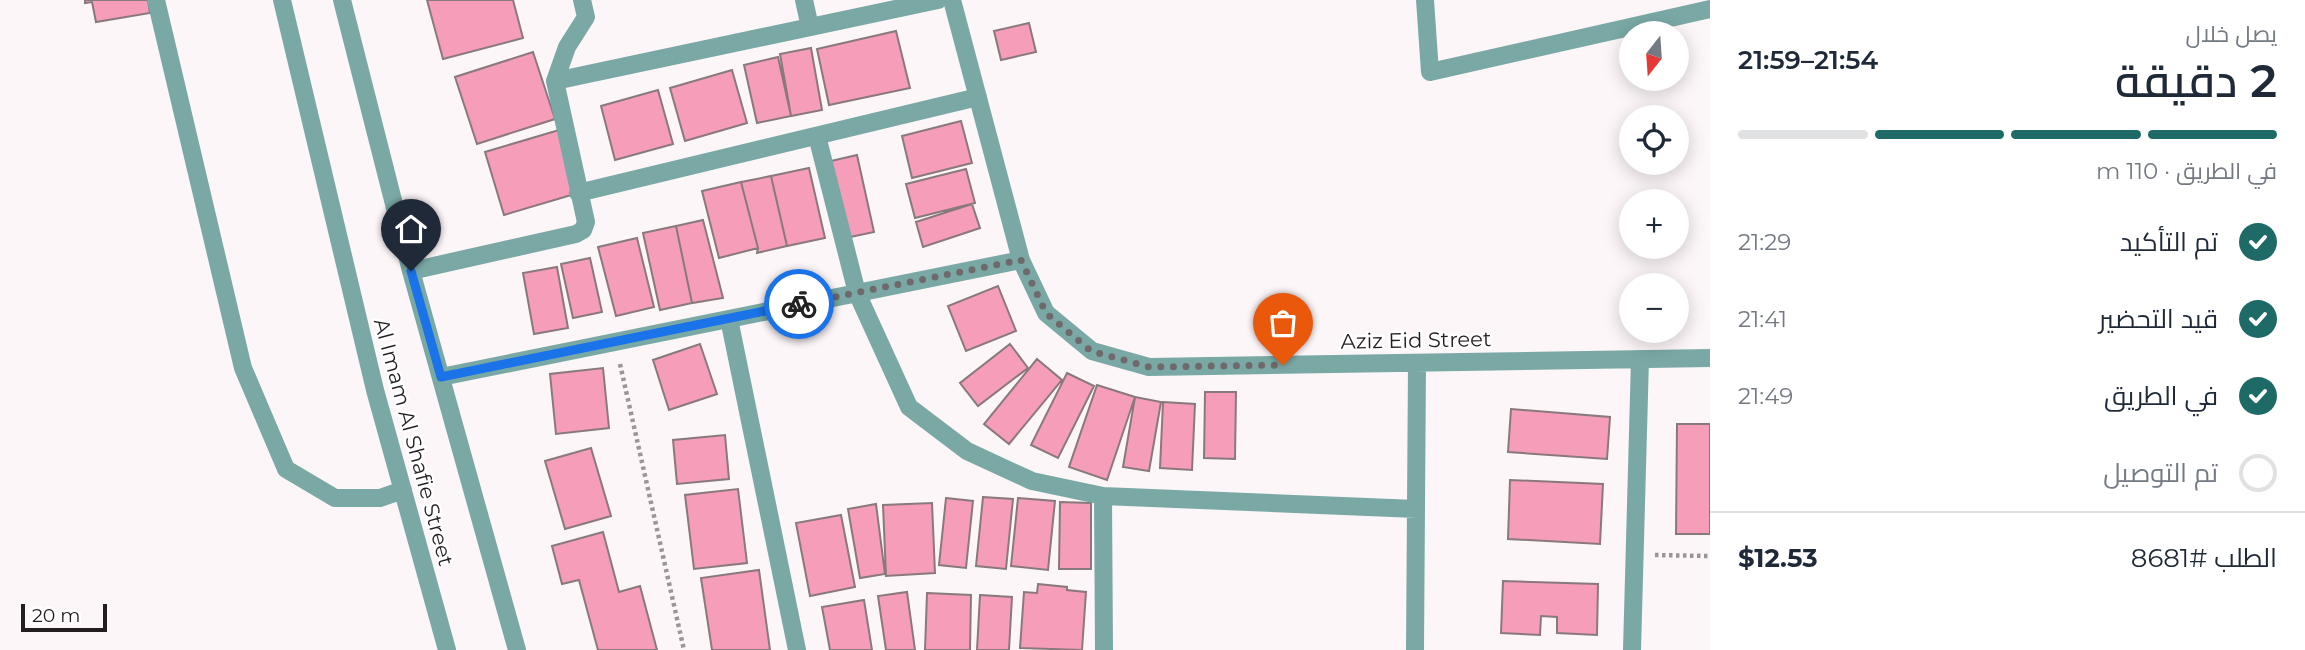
<!DOCTYPE html>
<html lang="ar">
<meta charset="utf-8">
<style>
:root{--surface:#fff;--page:#f6f6f7;--text:#1f2937;--muted:#747a83;--line:#e0e1e3;--accent:#1e6a66}
body{margin:0;font-family:Montserrat,Cairo,sans-serif;background:var(--page);color:var(--text);direction:rtl;height:100vh;display:flex;flex-direction:column;font-size:26px;white-space:nowrap}
*{box-sizing:border-box;margin:0}
p{font-size:23px;color:var(--muted)}
.icon{flex:none;width:38px;height:38px;fill:none;stroke:currentColor;stroke-width:2;stroke-linecap:round;stroke-linejoin:round}
.map{position:relative;flex:1;overflow:hidden;direction:ltr}
.sheet{display:flex;flex-direction:column;background:var(--surface);width:595px}
.sheet>*{flex:none}
.needle{width:46px;rotate:197deg}
.fabs{position:absolute;left:1619px;top:21px;display:grid;gap:14px}
.fabs a{display:grid;place-items:center;width:70px;height:70px;border-radius:50%;background:var(--surface);box-shadow:0 4px 18px #0003;font-size:35px}
.scale{position:absolute;left:21px;bottom:18px;width:86px;box-sizing:border-box;padding-left:7px;border:4px solid #231d1f;border-top:0;font-size:19px;line-height:24px;white-space:nowrap;color:#231d1f;-webkit-text-stroke:5px #fff;paint-order:stroke}
.pin{position:absolute;display:grid;place-items:center;width:60px;height:60px;color:#fff;margin:-72px -30px;border-radius:50% 50% 50% 0;rotate:-45deg;box-shadow:0 0 7px #0007}
.pin .icon{rotate:45deg}
.courier{position:absolute;display:grid;place-items:center;width:70px;height:70px;margin:-35px;border:5px solid #1a73e8;border-radius:50%;background:#fff;color:#222;box-shadow:0 2px 9px #0007}
.headline em{font-style:normal;font-weight:600}
.headline div{display:flex;flex-direction:column-reverse}
.headline{display:flex;align-items:center;justify-content:space-between;height:119px;padding:0 28px}
h1{font-size:46px;font-weight:600;line-height:52px}
.bar{display:grid;grid-template-columns:repeat(4,1fr);gap:10px 7px;align-content:center;height:84px;padding:0 28px}
.bar i{height:9px;border-radius:5px;background:var(--line)}
.bar .on{background:var(--accent)}
.bar p{grid-column:span 4}
.line{display:flex;align-items:center;gap:18px;padding:0 28px;border-top:2px solid var(--line)}
.line div{flex:1}
ol{padding:0 28px;list-style:none}
li{display:flex;align-items:center;gap:21px;height:77px}
li p{margin-inline-start:auto}
li .icon{padding:7px;border-radius:50%;background:var(--accent);color:#fff;stroke-width:4}
li:last-child{color:var(--muted)}
li i{width:38px;height:38px;border:4px solid var(--line);border-radius:50%}
main{display:flex;flex:1;min-height:0}
.map>svg:first-child{display:block}
.building{fill:#f69db9;stroke:#89797d;stroke-width:2}
.lines{fill:none;stroke-linecap:round;stroke-linejoin:round}
.path{stroke:#9c9597;stroke-width:4.5;stroke-dasharray:3.5 3.5;stroke-linecap:butt}
.minor{stroke:#7aa9a5;stroke-width:18}
.done{stroke:#6f696b;stroke-width:7;stroke-dasharray:0 12.6}
.route{stroke:#1a73e8;stroke-width:9}
.labels{text-anchor:middle;dominant-baseline:central;stroke-width:5;stroke-linejoin:round;paint-order:stroke}
.street-label{font-size:21px;fill:#231d1f;stroke:#fff}
</style>
<main>
<section class="sheet">
<div class="headline"><div><h1>2 دقيقة</h1><p>يصل خلال</p></div><em>21:54–21:59</em></div>
<div class="bar"><i class="on"></i><i class="on"></i><i class="on"></i><i></i><p>في الطريق · 110 m</p></div>
<ol>
<li><svg class="icon" aria-label="check" viewBox="0 0 24 24"><path d="M5 12l5 5 9-10"/></svg>تم التأكيد<p>21:29</p></li>
<li><svg class="icon" aria-label="check" viewBox="0 0 24 24"><path d="M5 12l5 5 9-10"/></svg>قيد التحضير<p>21:41</p></li>
<li><svg class="icon" aria-label="check" viewBox="0 0 24 24"><path d="M5 12l5 5 9-10"/></svg>في الطريق<p>21:49</p></li>
<li><i></i>تم التوصيل</li>
</ol>
<div class="line" style="height:91px"><div>الطلب #8681</div><b>$12.53</b></div>
</section>
<div class="map">
<svg width="1710" height="650" viewBox="0 0 1710 650">
<rect width="100%" height="100%" fill="#fdf6f8"/>
<path class="building" d="M85 0H148L150 13 96 22 92 2 85 3Z
M427 0H513L523 38 443 59Z
M1029 23 1036 52 1001 60 994 31Z
M896 31 910 88 829 105 817 49Z
M811 48 822 110 791 116 780 54Z
M533 52 555 119 477 144 455 77Z
M778 57 791 116 757 123 744 65Z
M732 70 747 123 685 141 670 88Z
M658 90 673 144 615 160 601 106Z
M961 121 972 163 912 178 902 136Z
M559 130 578 193 504 215 485 152Z
M857 155 874 232 836 240 818 164Z
M809 168 825 238 787 246 771 176Z
M966 169 975 203 915 218 906 184Z
M771 176 787 246 757 253 758 248 741 182Z
M741 182 758 248 719 258 702 191Z
M972 204 980 228 923 247 916 222Z
M703 220 723 298 692 303 676 226Z
M676 226 692 303 660 310 643 233Z
M637 238 654 307 616 316 598 247Z
M590 258 602 312 573 318 561 264Z
M557 267 568 328 534 334 523 273Z
M998 286 1016 331 966 351 948 306Z
M700 344 717 394 669 410 653 360Z
M1010 344 1028 368 978 406 960 383Z
M1037 359 1062 380 1009 444 984 424Z
M603 368 609 428 556 434 550 374Z
M1067 373 1094 386 1058 458 1031 445Z
M1097 385 1135 397 1107 480 1069 467Z
M1205 392H1236L1235 459 1204 458Z
M1135 397 1161 402 1149 471 1123 467Z
M1163 402 1195 404 1192 470 1160 468Z
M1511 409 1610 417 1607 459 1508 452Z
M1677 424H1710V534H1676Z
M725 435 729 479 677 484 673 440Z
M591 448 611 516 565 529 545 461Z
M1510 480 1603 484 1600 544 1508 539Z
M738 489 747 563 694 569 685 495Z
M983 497 1013 499 1006 569 976 566Z
M946 498 973 501 966 568 939 565Z
M1018 498 1055 501 1048 570 1011 566Z
M1060 502 1091 503V569H1059Z
M932 503 935 573 886 576 883 505Z
M876 504 885 574 860 578 848 509Z
M841 515 855 587 810 596 796 523Z
M603 532 619 592 640 586 657 650H598L579 580 562 584 552 546Z
M759 570 770 650H712L701 578Z
M1503 581 1598 584 1597 635 1557 633V617L1541 616 1540 635 1501 633Z
M1038 584 1067 587V590L1086 592 1082 650 1020 648 1024 592 1037 593Z
M907 592 915 650H886L878 596Z
M927 593 971 595 970 650H925Z
M980 595 1012 597 1009 650H977Z
M864 600 872 650H830L822 607Z"/>
<g class="lines">
<path class="path" d="M620 364 684 650
M1655 555 1710 556"/>
<path class="minor" d="M156 0 243 368 286 469 335 498H380L403 490
M282 0 375 390 447 650
M342 0 411 271 517 650
M804 0 810 27
M952 0 1021 260 1046 313 1092 351 1149 367 1710 358
M1425 0 1430 72 1710 9
M555 81 938 0
M817 136 857 293 909 407 967 451 1032 481 1103 496 1416 509
M578 193 978 97
M411 271 576 234 583 230 586 222 555 81 567 47 586 17 582 0
M729 319 797 650
M441 377 1021 260
M1103 496 1104 650
M1415 650 1417 363
M1632 650 1640 359"/>
</g>
<g class="lines">
<path class="done" d="M799 304 1021 260 1046 313 1091 351 1149 367 1283 365"/>
<path class="route" d="M411 271 441 377 799 304"/>
</g>
<g class="labels">
<g class="street-label">
<text transform="translate(1416 340) rotate(-1)">Aziz Eid Street</text>
<text transform="translate(414 442) rotate(75)">Al Imam Al Shafie Street</text>
</g>
</g>
</svg>
<div class="fabs">
<a><svg class="needle" viewBox="-14 -14 28 28"><path d="M0-13l5 13h-10z" fill="#e53935"/><path d="M0 13l5-13h-10z" fill="#747a83"/></svg></a>
<a><svg class="icon" aria-label="locate" viewBox="0 0 24 24"><circle cx="12" cy="12" r="6"/><path d="M12 2v4M12 18v4M2 12h4M18 12h4"/></svg></a>
<a>+</a>
<a>−</a>
</div>
<div class="scale">20 m</div>
<div class="pin" style="left:1283px;top:365px;background:#ea580c"><svg class="icon" aria-label="bag" viewBox="0 0 24 24"><path d="M5 8h14l-1 12H6zM9 8a3 3 0 0 1 6 0"/></svg></div>
<div class="pin" style="left:411px;top:271px;background:#1f2937"><svg class="icon" aria-label="home" viewBox="0 0 24 24"><path d="M3 11l9-7 9 7M6 9v11h12V9"/></svg></div>
<div class="courier" style="left:799px;top:304px"><svg class="icon" aria-label="bike" viewBox="0 0 24 24"><circle cx="6" cy="16" r="4"/><circle cx="18" cy="16" r="4"/><path d="M6 16l4-8h5l3 8M10 8l3 8H6M13 5h3"/></svg></div>
</div>
</main>
